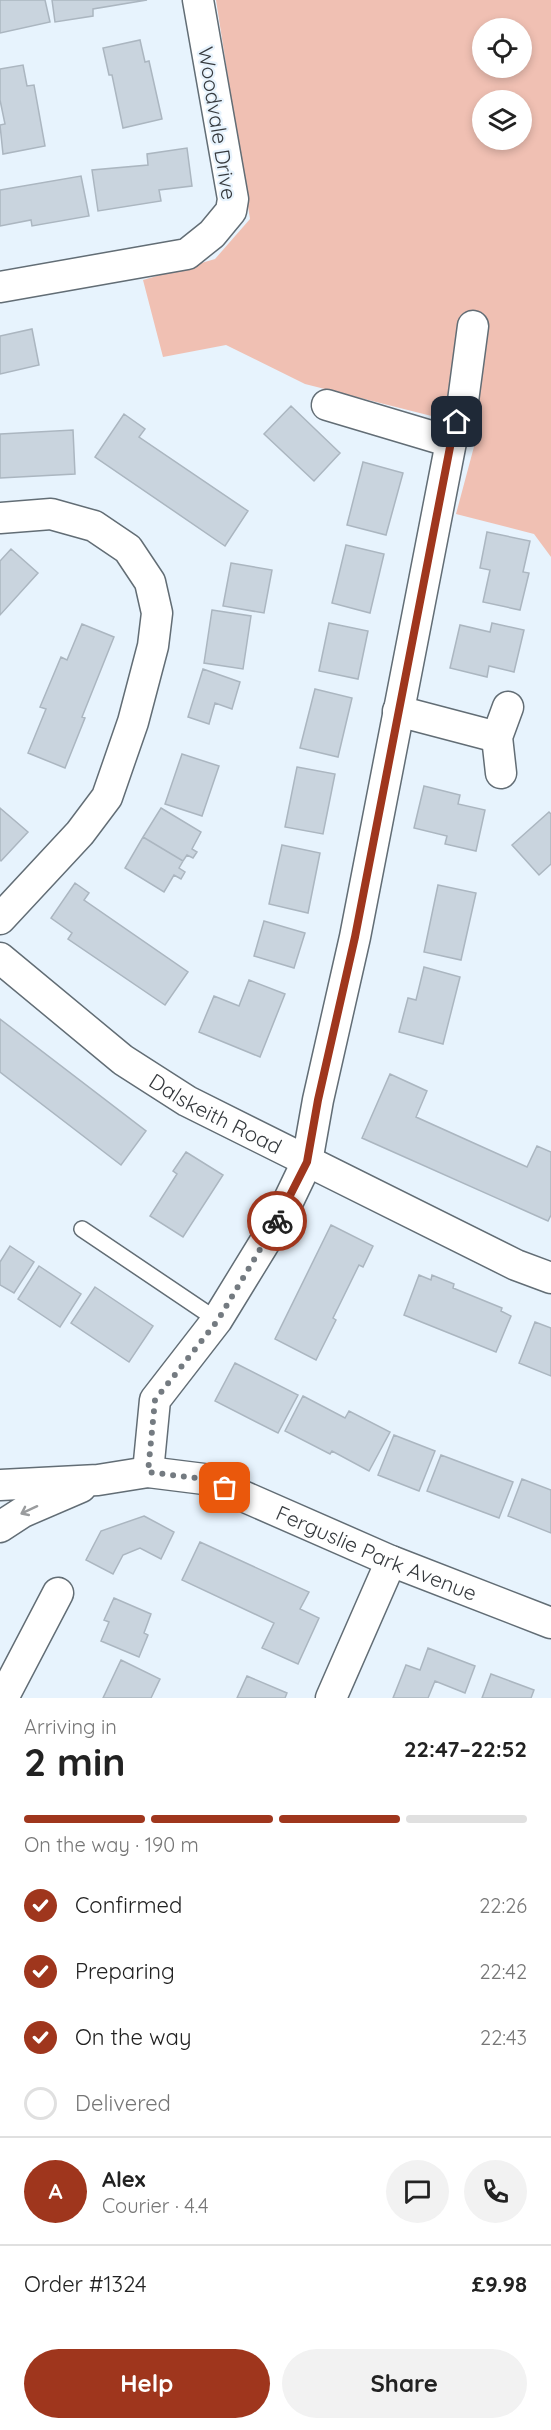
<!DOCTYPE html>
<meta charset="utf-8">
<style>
:root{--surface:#fff;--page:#f2f2f2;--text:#222;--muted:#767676;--line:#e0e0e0;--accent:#9f361d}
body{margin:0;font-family:Quicksand,sans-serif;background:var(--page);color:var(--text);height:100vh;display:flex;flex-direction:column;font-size:22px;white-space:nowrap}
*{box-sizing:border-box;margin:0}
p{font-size:20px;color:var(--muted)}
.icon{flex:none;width:33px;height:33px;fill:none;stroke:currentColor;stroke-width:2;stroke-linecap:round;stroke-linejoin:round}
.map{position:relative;height:1698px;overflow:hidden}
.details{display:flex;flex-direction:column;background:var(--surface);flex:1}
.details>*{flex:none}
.buttons{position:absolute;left:472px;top:18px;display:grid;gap:12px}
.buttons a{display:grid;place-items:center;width:60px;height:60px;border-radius:50%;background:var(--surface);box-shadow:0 3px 9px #0003;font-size:30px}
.pin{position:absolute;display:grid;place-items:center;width:51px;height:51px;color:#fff;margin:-26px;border-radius:12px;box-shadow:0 3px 9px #0006}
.courier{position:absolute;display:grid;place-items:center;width:60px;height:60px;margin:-30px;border:4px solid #9f361d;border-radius:50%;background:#fff;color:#222;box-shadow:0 2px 8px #0007}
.summary em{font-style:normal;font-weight:800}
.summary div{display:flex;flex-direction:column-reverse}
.summary{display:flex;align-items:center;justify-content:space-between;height:102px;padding:0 24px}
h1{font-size:39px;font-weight:800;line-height:45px}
.bar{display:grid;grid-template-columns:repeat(4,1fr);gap:9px 6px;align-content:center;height:72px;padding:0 24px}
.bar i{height:8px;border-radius:4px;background:var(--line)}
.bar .on{background:var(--accent)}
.bar p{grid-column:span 4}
.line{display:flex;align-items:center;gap:15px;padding:0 24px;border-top:2px solid var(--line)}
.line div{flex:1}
.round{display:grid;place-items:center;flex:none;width:63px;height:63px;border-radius:32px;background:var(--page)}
ol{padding:0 24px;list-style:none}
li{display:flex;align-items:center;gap:18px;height:66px}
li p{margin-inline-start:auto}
li .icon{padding:6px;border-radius:50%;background:var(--accent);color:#fff;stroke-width:4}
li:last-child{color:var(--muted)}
li i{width:33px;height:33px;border:3px solid var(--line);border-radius:50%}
.button{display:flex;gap:12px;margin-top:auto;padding:12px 24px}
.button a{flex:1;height:69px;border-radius:36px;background:var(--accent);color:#fff;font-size:24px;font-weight:800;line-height:69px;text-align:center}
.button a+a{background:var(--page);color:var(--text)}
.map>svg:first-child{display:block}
.green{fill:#f0c0b3;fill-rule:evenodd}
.building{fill:#c9d4de;stroke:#abb6c0;stroke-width:1.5}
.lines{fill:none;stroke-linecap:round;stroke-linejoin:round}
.lane-casing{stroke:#626d75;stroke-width:18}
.street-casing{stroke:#626d75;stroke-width:33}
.lane{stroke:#fff;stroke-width:15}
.street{stroke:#fff;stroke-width:30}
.oneway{stroke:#9a9c9e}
.done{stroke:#747b81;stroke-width:6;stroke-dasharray:0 10.8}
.route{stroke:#9f361d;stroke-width:8}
.labels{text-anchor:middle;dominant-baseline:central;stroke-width:4.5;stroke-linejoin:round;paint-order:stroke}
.street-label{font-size:21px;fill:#363a3e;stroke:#e7f3fd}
</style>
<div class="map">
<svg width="551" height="1698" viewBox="0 0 551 1698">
<rect width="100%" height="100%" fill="#e7f3fd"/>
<path class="green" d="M216 0H551V557L534 534 456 514 479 428 305 384 226 345 163 357 143 280 215 259 250 219ZM483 28H522V68H483ZM483 100H522V140H483Z"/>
<path class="building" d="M0 0H45L50 22 0 33Z
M52 0H147L93 9V16L55 22Z
M140 40 145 62 149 61 162 119 123 128 112 75H109L103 48Z
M23 65 27 86 34 85 45 146 3 154 0 125 5 124 0 100V69Z
M187 148 192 186 159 190 161 201 98 211 92 170 148 165 147 154Z
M81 176 89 216 32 226 31 220 0 226V190Z
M32 329 39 365 0 374V336Z
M291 406 340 453 314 481 264 434Z
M124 414 145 429 139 437 248 511 225 546 95 457Z
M73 430 75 474 0 478V434Z
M363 462 403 473 386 535 347 525Z
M487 532 530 541 523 572 529 573 520 610 483 602 490 570 480 568Z
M346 545 384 554 370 613 332 603Z
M11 549 38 573 0 615V561Z
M231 563 272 570 264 613 223 606Z
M212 610 251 616 243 669 204 663Z
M329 623 368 631 358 679 319 671Z
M492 623 524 630 514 672 489 666 487 677 450 668 460 625 490 632Z
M82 624 114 637 82 717 85 718 65 768 28 753 46 709 40 707 61 657 67 660Z
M203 669 240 682 232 709 215 703 209 724 188 717Z
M315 689 352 698 338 757 300 748Z
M182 754 219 766 202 816 165 804Z
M297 767 335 774 323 834 285 827Z
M424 786 460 795 458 804 485 810 476 851 445 844 447 836 414 828Z
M0 808 28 832 1 861 0 860Z
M161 808 201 832 192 849 197 852 193 858 187 855 183 861 143 837Z
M549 812 551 814V864L539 875 512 845Z
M143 837 183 861 179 868 185 872 181 879 174 875 164 892 125 868Z
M282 845 320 853 308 913 269 904Z
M75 883 89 893 84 900 188 972 165 1005 68 939 72 933 51 918Z
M438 885 476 893 461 960 424 952Z
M264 921 305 933 294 968 254 956Z
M424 967 460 977 443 1044 399 1032 408 998 416 1000Z
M249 980 285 994 260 1057 199 1032 214 996 239 1006Z
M0 1019 146 1131 121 1165 0 1072Z
M390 1074 427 1091 416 1117 527 1167 537 1146 551 1152V1215L548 1221 362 1138Z
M186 1152 223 1175 183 1237 150 1216 177 1174 173 1171Z
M331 1225 373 1246 363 1267 359 1265 333 1318 336 1320 316 1360 275 1339Z
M10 1246 34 1262 14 1293 0 1285V1262Z
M39 1266 81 1294 60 1327 18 1299Z
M419 1275 431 1280 432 1275 454 1284 453 1288 502 1308 501 1311 511 1316 496 1352 404 1315Z
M95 1287 153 1326 129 1362 71 1323Z
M535 1322 551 1328V1376L519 1363Z
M235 1363 298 1395 278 1433 215 1401Z
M303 1396 345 1418 349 1411 390 1432 369 1471 332 1451 330 1454 285 1431Z
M394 1435 435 1451 419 1491 378 1475Z
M441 1455 513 1482 499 1518 427 1491Z
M522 1479 551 1490V1533L508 1516Z
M144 1516 174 1532 161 1559 140 1548 123 1555 113 1574 86 1560 101 1531Z
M200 1542 309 1592 300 1609 319 1618 298 1664 262 1648 274 1623 182 1580Z
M114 1598 151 1614 144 1633 148 1635 139 1657 101 1641 109 1622 104 1620Z
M428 1648 475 1666 465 1693 435 1681 428 1698H393L406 1665 420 1670Z
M121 1660 160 1679 151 1698H103Z
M491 1674 534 1690 531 1698H482Z
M247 1676 287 1693 285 1698H237Z"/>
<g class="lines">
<g class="lane-casing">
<path id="lane" d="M82 1229 217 1320"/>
</g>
<g class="street-casing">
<g id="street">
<path d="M0 287 187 254 212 234 231 211 233 199 198 0"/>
<path d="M327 405 451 442"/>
<path d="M0 518 51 514 94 526 128 549 150 582 157 613 153 646 133 722 107 797 80 833 0 919"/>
<path d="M398 711 497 737"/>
<path d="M501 773 497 737 508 707"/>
<path id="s1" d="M0 958 123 1060 187 1101 516 1265 551 1278"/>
<path d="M148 1472 155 1400 217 1320 282 1214 307 1162 318 1100 355 937 451 442 463 401 473 326"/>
<path id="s2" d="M0 1485 98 1480 148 1472 204 1479 391 1561 551 1623"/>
<path d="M0 1527 23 1512 81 1487"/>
<path d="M3 1698 58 1593"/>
<path d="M331 1698 391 1561"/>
</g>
</g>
<use href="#lane" class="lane"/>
<use href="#street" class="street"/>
</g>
<defs><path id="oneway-shaft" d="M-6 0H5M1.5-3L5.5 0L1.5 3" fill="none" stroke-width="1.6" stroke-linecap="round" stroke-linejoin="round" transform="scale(1.5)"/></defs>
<use class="oneway" href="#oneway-shaft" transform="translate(29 1510) rotate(155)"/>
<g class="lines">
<path class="done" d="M225 1488 204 1479 148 1472 155 1400 218 1320 277 1221"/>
<path class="route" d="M277 1221 307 1162 318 1100 355 937 451 442 457 422"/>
</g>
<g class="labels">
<g class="street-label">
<text transform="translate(218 123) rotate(81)">Woodvale Drive</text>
<text stroke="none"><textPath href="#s1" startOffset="267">Dalskeith Road</textPath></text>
<text stroke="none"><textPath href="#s2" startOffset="393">Ferguslie Park Avenue</textPath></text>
</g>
</g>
</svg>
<div class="buttons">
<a><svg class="icon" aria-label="locate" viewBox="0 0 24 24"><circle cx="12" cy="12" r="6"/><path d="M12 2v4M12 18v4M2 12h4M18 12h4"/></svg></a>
<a><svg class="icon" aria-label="layers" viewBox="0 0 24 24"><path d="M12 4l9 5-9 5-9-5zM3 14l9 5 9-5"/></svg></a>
</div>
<div class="pin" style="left:225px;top:1488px;background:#ea580c"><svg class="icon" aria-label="bag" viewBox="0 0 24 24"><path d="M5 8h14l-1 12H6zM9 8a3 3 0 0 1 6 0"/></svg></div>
<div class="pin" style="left:457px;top:422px;background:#1f2937"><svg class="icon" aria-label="home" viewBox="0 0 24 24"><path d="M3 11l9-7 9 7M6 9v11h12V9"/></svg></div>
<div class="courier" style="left:277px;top:1221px"><svg class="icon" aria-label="bike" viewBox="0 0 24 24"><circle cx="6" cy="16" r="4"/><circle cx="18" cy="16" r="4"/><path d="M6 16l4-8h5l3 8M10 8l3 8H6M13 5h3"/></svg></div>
</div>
<section class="details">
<div class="summary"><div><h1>2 min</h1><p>Arriving in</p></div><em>22:47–22:52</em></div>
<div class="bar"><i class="on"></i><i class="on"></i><i class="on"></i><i></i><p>On the way · 190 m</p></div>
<ol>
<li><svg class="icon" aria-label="check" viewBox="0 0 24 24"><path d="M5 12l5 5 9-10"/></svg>Confirmed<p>22:26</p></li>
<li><svg class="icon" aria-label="check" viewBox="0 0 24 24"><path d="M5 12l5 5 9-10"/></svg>Preparing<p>22:42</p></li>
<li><svg class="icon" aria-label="check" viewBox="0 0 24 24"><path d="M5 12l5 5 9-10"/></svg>On the way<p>22:43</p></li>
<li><i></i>Delivered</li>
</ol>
<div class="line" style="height:108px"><b class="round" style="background:var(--accent);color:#fff">A</b><div><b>Alex</b><p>Courier · 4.4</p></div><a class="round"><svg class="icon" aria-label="chat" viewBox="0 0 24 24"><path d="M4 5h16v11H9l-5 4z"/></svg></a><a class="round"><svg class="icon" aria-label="phone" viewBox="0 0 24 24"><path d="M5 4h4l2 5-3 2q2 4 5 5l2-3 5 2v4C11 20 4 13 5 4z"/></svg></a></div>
<div class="line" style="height:78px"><div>Order #1324</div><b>£9.98</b></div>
<div class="button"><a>Help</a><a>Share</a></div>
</section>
